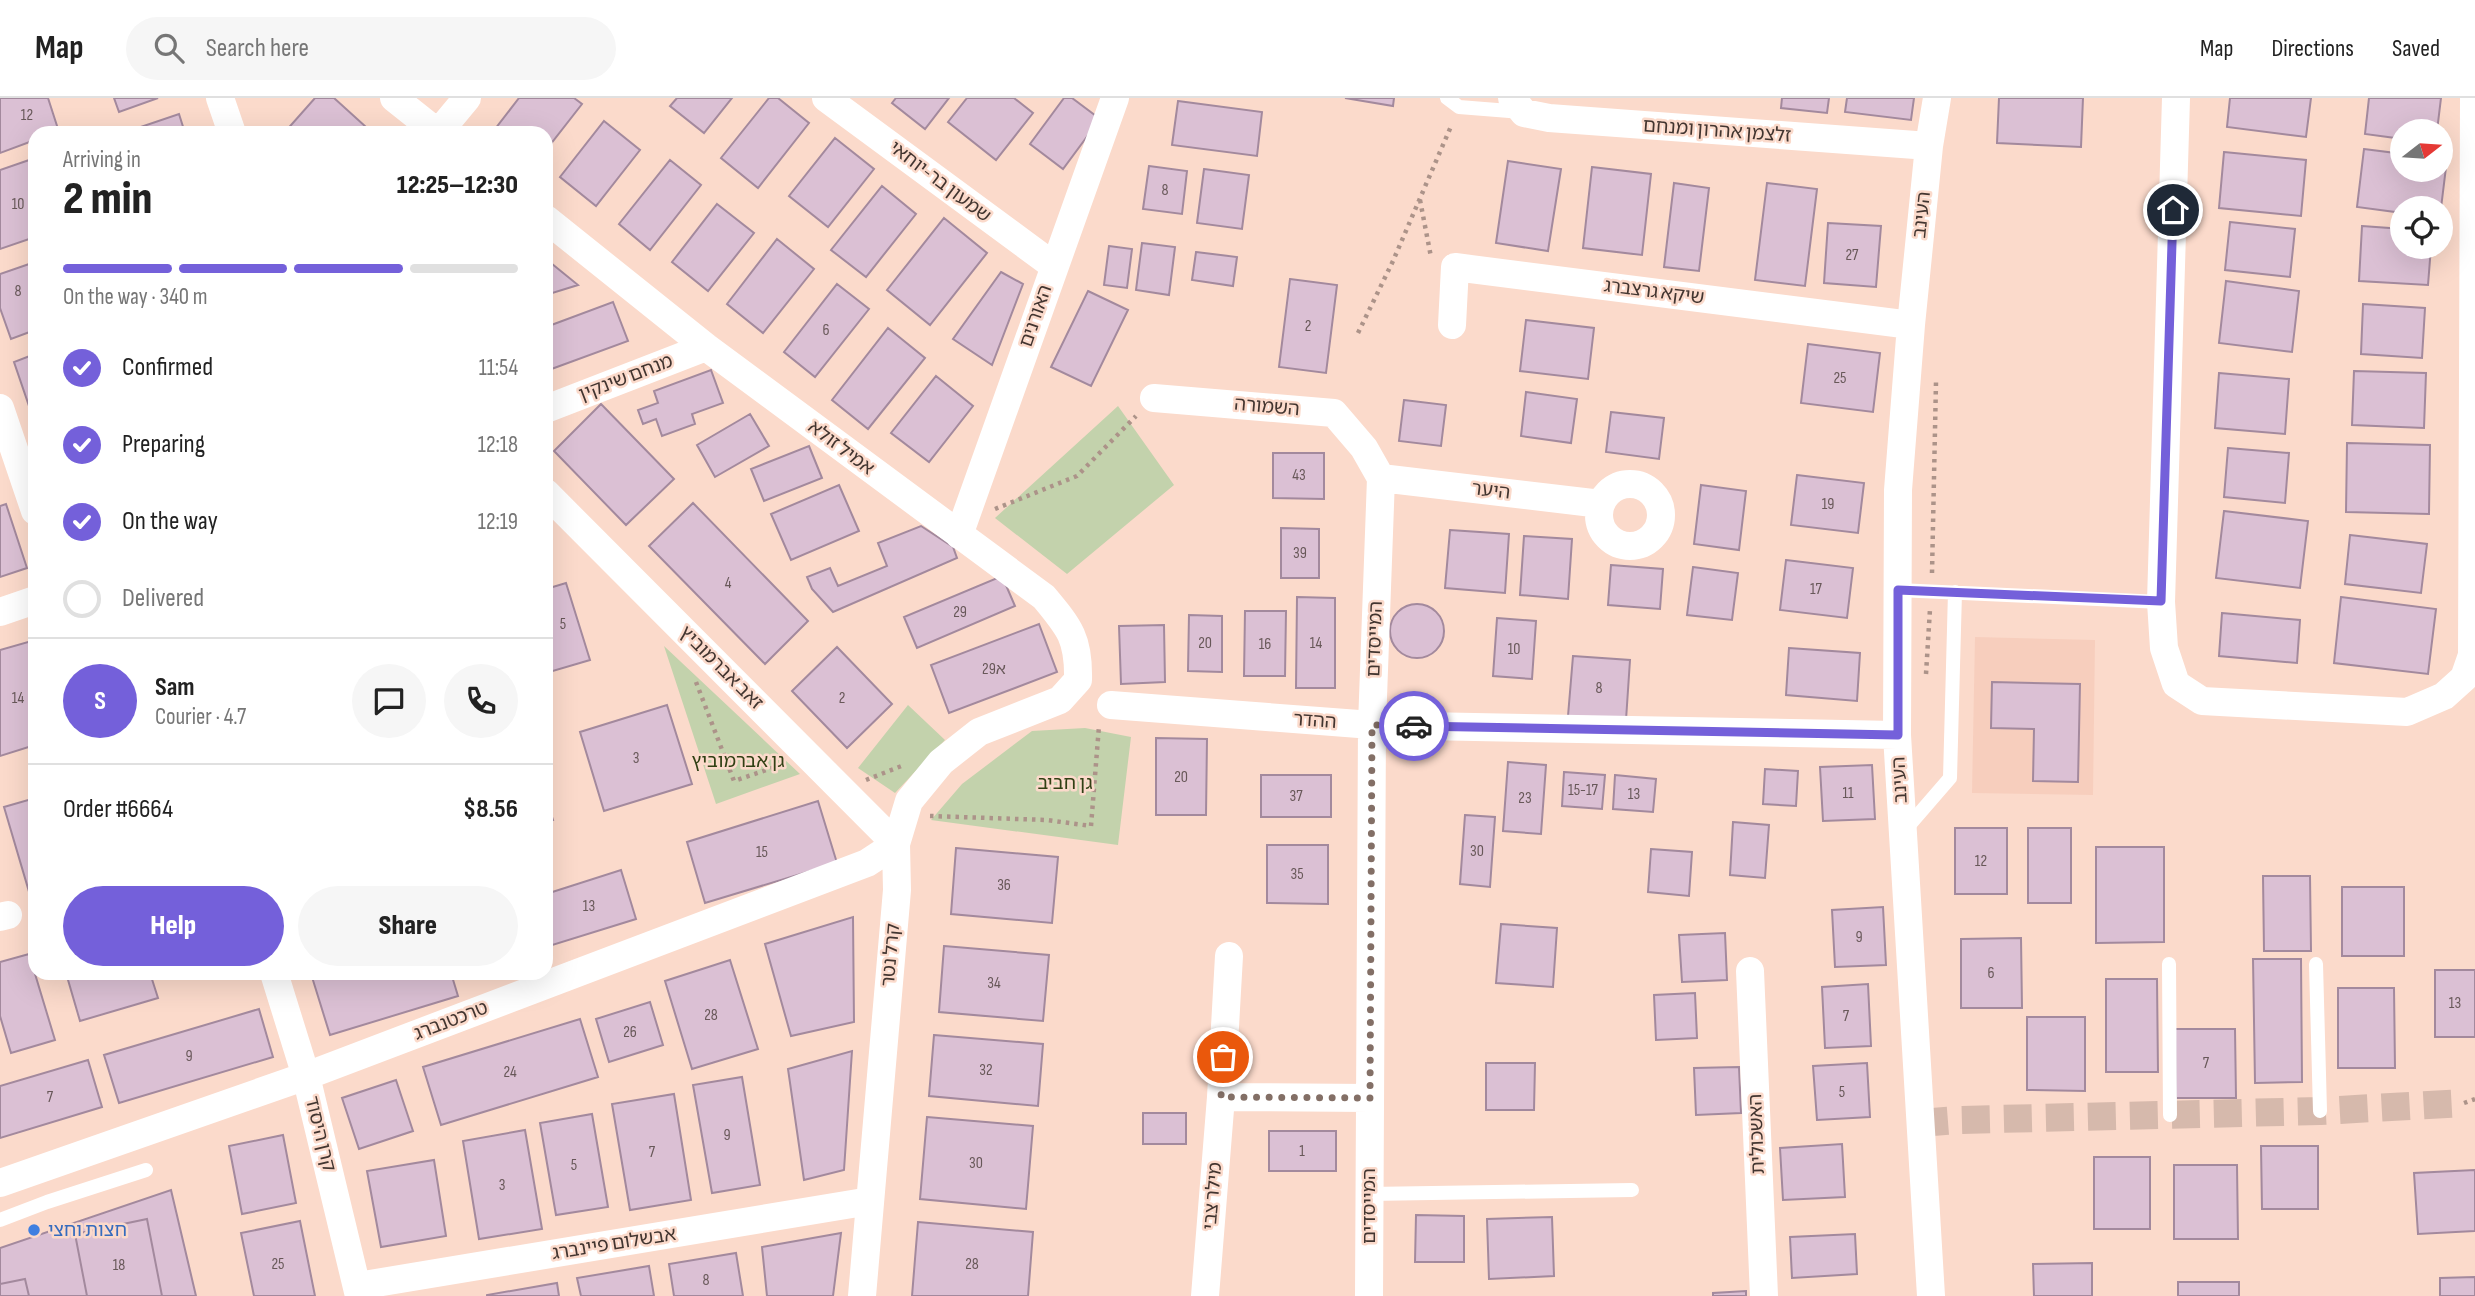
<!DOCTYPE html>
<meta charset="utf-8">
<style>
:root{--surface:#fff;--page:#f6f6f6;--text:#222;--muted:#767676;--line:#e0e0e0;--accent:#7460da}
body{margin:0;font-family:"Sofia Sans Condensed","Noto Sans Hebrew",sans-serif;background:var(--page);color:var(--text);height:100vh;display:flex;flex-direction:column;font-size:26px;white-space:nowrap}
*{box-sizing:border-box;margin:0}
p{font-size:23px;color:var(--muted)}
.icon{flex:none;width:38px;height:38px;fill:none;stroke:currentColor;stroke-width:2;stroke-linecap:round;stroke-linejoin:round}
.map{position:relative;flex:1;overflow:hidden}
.sheet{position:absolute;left:28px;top:28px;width:525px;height:854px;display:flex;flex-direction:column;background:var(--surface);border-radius:21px;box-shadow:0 7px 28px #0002}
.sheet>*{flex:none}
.needle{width:46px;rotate:73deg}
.buttons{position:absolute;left:2390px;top:21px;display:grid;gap:14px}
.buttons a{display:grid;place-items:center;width:63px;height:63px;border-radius:50%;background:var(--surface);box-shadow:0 7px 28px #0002;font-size:35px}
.pin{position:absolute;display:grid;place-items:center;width:60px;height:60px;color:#fff;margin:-30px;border:4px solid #fff;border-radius:50%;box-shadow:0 2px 7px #0007}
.courier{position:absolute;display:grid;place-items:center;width:70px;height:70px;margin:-35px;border:5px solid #7460da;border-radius:50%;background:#fff;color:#222;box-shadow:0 2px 9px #0007}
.overview em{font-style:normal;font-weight:800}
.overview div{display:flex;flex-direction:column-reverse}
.overview{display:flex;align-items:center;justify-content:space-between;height:119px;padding:0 35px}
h1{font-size:46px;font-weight:800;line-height:52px}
.bar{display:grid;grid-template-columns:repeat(4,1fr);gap:10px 7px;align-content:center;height:84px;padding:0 35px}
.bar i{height:9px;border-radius:5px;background:var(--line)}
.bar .selected{background:var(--accent)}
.bar p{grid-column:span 4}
.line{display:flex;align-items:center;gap:18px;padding:0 35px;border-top:2px solid var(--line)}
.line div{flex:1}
.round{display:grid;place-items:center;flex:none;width:74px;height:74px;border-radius:37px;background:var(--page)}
ol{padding:0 35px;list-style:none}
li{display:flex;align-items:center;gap:21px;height:77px}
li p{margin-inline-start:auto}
li .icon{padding:7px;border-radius:50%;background:var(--accent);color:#fff;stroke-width:4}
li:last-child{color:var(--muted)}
li i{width:38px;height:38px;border:4px solid var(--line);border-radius:50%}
.button{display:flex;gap:14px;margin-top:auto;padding:14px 35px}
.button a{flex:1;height:80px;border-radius:42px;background:var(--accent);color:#fff;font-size:28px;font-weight:800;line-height:80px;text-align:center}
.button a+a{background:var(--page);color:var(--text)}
header{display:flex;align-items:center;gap:42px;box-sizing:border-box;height:98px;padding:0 35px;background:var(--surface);border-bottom:2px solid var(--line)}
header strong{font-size:33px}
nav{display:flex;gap:38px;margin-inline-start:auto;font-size:24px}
.search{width:490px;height:63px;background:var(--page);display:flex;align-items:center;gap:18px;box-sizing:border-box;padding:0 24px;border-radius:38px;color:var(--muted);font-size:26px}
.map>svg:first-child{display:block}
.built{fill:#f7cebd}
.green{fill:#c3d2ac}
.building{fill:#dbc0d4;stroke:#a3899d;stroke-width:2}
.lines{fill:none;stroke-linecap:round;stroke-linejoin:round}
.minor-tunnel{stroke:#d6b9ac;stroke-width:28;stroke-dasharray:28 14;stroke-linecap:butt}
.path{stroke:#ac9389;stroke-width:4.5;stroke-dasharray:3.5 5;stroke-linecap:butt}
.service{stroke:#fff;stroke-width:14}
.minor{stroke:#fff;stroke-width:28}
.done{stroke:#836f66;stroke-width:7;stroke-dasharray:0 12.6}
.route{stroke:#7460da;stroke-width:9}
.shop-dot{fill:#3f7fe0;stroke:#fbdacb;stroke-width:2.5}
.labels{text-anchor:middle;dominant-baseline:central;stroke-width:5;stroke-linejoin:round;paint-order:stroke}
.number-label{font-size:16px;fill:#685859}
.street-label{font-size:19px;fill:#423530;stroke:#fbdacb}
.park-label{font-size:19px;fill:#314014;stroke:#fbdacb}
.shop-label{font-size:19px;fill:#366cbe;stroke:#fbdacb;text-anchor:start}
</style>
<header>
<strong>Map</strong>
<div class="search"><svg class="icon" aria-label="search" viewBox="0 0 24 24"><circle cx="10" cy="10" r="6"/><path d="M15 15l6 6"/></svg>Search here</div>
<nav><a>Map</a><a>Directions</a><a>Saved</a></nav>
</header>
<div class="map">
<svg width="2475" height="1198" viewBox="0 0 2475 1198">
<rect width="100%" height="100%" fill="#fbdacb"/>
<path class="built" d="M1975 539 2095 542 2093 697 1972 695Z"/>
<path class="green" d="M1118 308 1174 387 1067 476 995 420Z
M664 548 800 676 716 706Z
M908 607 945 642 895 695 858 670Z
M1085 630 1131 639 1118 747 931 722 962 686 1032 633Z"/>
<path class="building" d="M0 0H48L59 34 35 35V42L0 55Z
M114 0H158L119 14Z
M315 0H334L366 29 360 35H284Z
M519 0H574L582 6 546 52V35H492Z
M677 0H732L704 35 670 8Z
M769 0H778L809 25 758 90 721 60Z
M896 0H949L925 31 892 5Z
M967 0H1014L1033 15 996 62 948 24Z
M1064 0H1072L1100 21 1063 71 1030 46Z
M1345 0H1394L1393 8Z
M1782 0H1829L1827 15 1781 10Z
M1847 0H1914L1911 22 1845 14Z
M1999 0H2083L2081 49 1997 45Z
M2230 0H2311L2306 39 2227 29Z
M2369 0H2441L2437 33H2403V41L2365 36Z
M1178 3 1262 14 1257 58 1172 47Z
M179 16 185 35H123Z
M604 23 640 52 596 108 560 79Z
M835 40 874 71 828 129 789 98Z
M2364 51 2403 56V72H2441V61H2447L2441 110H2403V115L2357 109Z
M2224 54 2306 62 2301 118 2219 110Z
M35 60V139L0 151V72Z
M670 62 701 87 650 152 619 126Z
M1508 63 1561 71 1548 153 1496 145Z
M1149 68 1187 73 1182 116 1143 111Z
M1592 69 1651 76 1642 157 1583 150Z
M1204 71 1249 77 1242 131 1197 125Z
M1674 85 1709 90 1699 173 1664 169Z
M1767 85 1817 91 1805 188 1755 182Z
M882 88 916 116 866 179 831 152Z
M717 106 754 135 708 193 672 164Z
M944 120 987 155 930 227 887 192Z
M2230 124 2295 131 2290 179 2225 172Z
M1828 125 1881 128 1876 189 1824 185Z
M2362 128 2403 131V149H2431L2428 187 2359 183Z
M777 141 814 171 763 235 727 206Z
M1142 145 1175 149 1169 197 1136 192Z
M1109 148 1132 151 1127 190 1104 187Z
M1196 154 1237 159 1233 188 1192 182Z
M546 161 578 187 546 197Z
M35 164V232L11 241 0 210V176Z
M1001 174 1023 186 992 267 953 241Z
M1290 181 1337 187 1326 275 1279 269Z
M2226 183 2299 193 2292 254 2219 245Z
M837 186 869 211 815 279 784 254Z
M1088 193 1128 212 1091 288 1051 269Z
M613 204 628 243 546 273V229Z
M2363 206 2425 210 2422 260 2361 256Z
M1526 222 1594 230 1588 281 1520 273Z
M888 230 925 260 868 331 832 302Z
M1808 246 1880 255 1873 314 1801 305Z
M35 256V306L29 308 14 264Z
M711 272 723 305 692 316 695 326 662 338 656 321 643 326 638 312 658 305 654 293Z
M2354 273 2426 275 2424 330 2352 327Z
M2219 275 2289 281 2285 336 2215 330Z
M936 278 973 308 929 364 891 335Z
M1526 294 1577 301 1571 345 1521 338Z
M1404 302 1446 307 1441 348 1399 343Z
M601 306 674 381 626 427 554 353Z
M1611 314 1664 320 1659 361 1606 354Z
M750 316 769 348 715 379 697 347Z
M2347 345 2430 347 2429 416 2346 414Z
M809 348 822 380 764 403 751 371Z
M2228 350 2289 355 2285 405 2224 399Z
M1273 355H1324V401L1273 400Z
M1797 377 1864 385 1858 435 1791 427Z
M839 387 859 433 791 462 771 416Z
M1701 387 1746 393 1739 452 1694 446Z
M693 405 808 523 765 566 649 448Z
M6 406 27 470 0 479V408Z
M2224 413 2308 423 2300 490 2216 480Z
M921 428 953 449 957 460 833 514 812 491 807 479 830 470 838 488 887 468 878 445Z
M1281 430 1319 431V480H1281Z
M1450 432 1509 436 1505 495 1445 490Z
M2350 437 2427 446 2421 495 2345 486Z
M1524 438 1572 441 1568 501 1520 497Z
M1786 462 1853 470 1847 520 1780 512Z
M1611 467 1663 471 1660 511 1608 507Z
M1693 469 1738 475 1732 522 1687 517Z
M1002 478 1015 508 917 550 904 519Z
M566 485 590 562 546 575V491Z
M1297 499 1335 500V590H1296Z
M2341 499 2436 511 2428 576 2334 565Z
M1390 533a27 27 0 1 1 54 0a27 27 0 1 1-54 0Z
M1245 513H1286L1285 578H1244Z
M2222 515 2300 522 2297 565 2219 558Z
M1189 517 1222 518V574L1188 573Z
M1497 520 1536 523 1532 581 1493 578Z
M1039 526 1057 574 949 615 931 567Z
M1164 527 1165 584 1121 586 1119 528Z
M35 542V647L0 658V552Z
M837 549 892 606 847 650 792 593Z
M1789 550 1860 555 1857 603 1786 597Z
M1573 558 1630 562 1626 622 1568 618Z
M1992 584 2080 586 2078 684 2033 683 2034 631 1991 630Z
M667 607 692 686 604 713 580 634Z
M1156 640 1207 641 1206 717H1156Z
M1508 664 1546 667 1541 736 1503 733Z
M1872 667 1875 721 1823 723 1820 669Z
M1765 671 1798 673 1796 708 1763 706Z
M1564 674 1605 677 1602 711 1562 708Z
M1261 677H1331V719H1261Z
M1615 677 1656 681 1653 714 1613 711Z
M35 700V796L30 797 4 709Z
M546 700 553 722 546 724Z
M818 703 837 765 705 805 687 744Z
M1465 717 1495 719 1490 789 1460 786Z
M1733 724 1769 727 1765 780 1730 777Z
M1955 730H2007V796H1955Z
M2028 730H2071V805H2028Z
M1267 747H1328V806L1267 805Z
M2096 749H2164V844L2096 845Z
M956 750 1058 759 1052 825 951 816Z
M1651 751 1692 754 1689 798 1648 794Z
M621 772 636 821 546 849V796Z
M2263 778H2310L2311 853H2264Z
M2342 789H2404V858H2342Z
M1883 809 1886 867 1835 869 1832 812Z
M853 819 854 924 791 938 765 846Z
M1501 826 1557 830 1553 889 1496 885Z
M1725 835 1727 882 1682 884 1679 837Z
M2021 840 2022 910H1961V841Z
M944 848 1049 857 1043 923 939 914Z
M29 856 55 942 11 955 0 918V864Z
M2253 861H2301L2302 984 2255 985Z
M730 862 758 951 692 971 665 883Z
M2435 872H2475V939H2435Z
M66 875H150L158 900 80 923Z
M324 875H451L458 898 330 937 312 879Z
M2106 881H2157L2158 974H2106Z
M1868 886 1871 948 1825 950 1822 889Z
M2338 890H2394L2395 970H2338Z
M1695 895 1697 940 1656 942 1654 897Z
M650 904 663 947 609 964 596 921Z
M259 911 273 959 119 1005 104 957Z
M2027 919H2085V993L2027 992Z
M580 921 598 979 441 1027 423 969Z
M2175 931H2235L2236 1000H2176Z
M934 937 1043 946 1038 1008 929 998Z
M852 953 844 1072 804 1082 788 971Z
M88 962 102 1009 0 1040V988Z
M1486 965H1535L1534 1012H1486Z
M1867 965 1870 1019 1817 1022 1813 968Z
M1739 969 1741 1015 1696 1017 1694 970Z
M742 979 760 1087 712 1095 693 987Z
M396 982 413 1033 359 1051 342 1000Z
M674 996 691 1102 630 1112 612 1006Z
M1143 1015H1186V1046H1143Z
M592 1016 608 1109 556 1117 540 1025Z
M927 1019 1033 1028 1026 1111 920 1101Z
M525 1032 542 1131 479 1141 463 1043Z
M1269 1033H1336V1073H1269Z
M283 1037 296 1105 242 1116 229 1048Z
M1842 1046 1845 1099 1783 1102 1780 1050Z
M2261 1048H2318V1111H2262Z
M2094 1059H2150V1131H2094Z
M434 1062 446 1138 381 1149 367 1073Z
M2174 1067H2237L2238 1141H2174Z
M2475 1072V1133L2418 1136 2414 1075Z
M171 1092 196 1198H0V1150Z
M1416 1117 1464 1118V1164H1415Z
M1552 1119 1554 1178 1489 1181 1487 1121Z
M147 1121 162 1198H87L75 1136Z
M300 1123 315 1198H254L241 1135Z
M918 1124 1033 1134 1028 1198H912Z
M841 1135 833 1198H767L762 1149Z
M1855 1136 1857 1176 1792 1180 1790 1139Z
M736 1155 743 1198H674L669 1166Z
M2092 1165V1198H2034L2033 1166Z
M649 1168 654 1198H581L577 1180Z
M2475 1179V1198H2440V1180Z
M25 1181 29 1198H0V1186Z
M2178 1184H2239V1198H2178Z
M557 1185 559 1198H487V1197Z
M1746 1193V1198H1713V1195Z"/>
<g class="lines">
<path class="minor-tunnel" d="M1920 1025 1958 1022 2320 1013 2464 1005"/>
<path class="path" d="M1420 102 1431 159
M1358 235 1393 163 1452 26
M995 411 1077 378 1136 318
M1932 475 1936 284
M1926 576 1930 511
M696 584 734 683 781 667
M866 682 904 667
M930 718 1047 722 1091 728 1099 628
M2464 1005 2475 1001"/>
<path class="service" d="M1447 0 1459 9 1522 14
M1898 492 2161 504
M1905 732 1950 680 1955 494
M2169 866 2170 1017
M2316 866 2320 1013
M1369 1096 1632 1092
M0 1122 47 1104 146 1072"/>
<path class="minor" d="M220 0 232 35
M394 0 438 35 467 0
M826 0 1054 168
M1512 0 1524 15 1549 20 1929 48
M2176 0 2161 504 2164 550 2176 586 2202 603 2407 614 2444 598 2464 580 2472 557 2474 0
M546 121 706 249 1044 499C1070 530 1079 541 1078 582L1060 602 979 634 941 664 909 703 896 746 897 792 862 1198
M1452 227 1455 169 1911 227
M1154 300 1334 315 1364 350 1381 380 1372 627 1369 1198
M0 310 35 413
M546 311 706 249
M1381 380 1601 406
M1599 417a31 31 0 1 1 62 0a31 31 0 1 1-62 0Z
M959 437 1115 0
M0 514 35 502
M1111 607 1372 627 1897 637
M0 819 8 817
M1750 873 1764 1198
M274 875 306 978 359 1198
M1221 999 1229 858
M0 1085 306 978 867 765 896 746 546 395
M358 1188 870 1103
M1205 1198 1221 999 1370 1000
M1931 1198 1897 637 1898 392 1911 227 1929 48 1937 0"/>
</g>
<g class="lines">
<path class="done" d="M1223 959 1221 999 1370 1000 1372 627 1414 628"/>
<path class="route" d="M1414 628 1898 637V492L2161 503 2173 112"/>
</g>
<circle class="shop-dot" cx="34" cy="1132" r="7"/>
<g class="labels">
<g class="number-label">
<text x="27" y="17">12</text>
<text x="1165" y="92">8</text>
<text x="18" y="106">10</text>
<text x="1852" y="157">27</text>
<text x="18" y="193">8</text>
<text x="1308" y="228">2</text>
<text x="826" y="232">6</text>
<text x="1840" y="280">25</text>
<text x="1299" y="377">43</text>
<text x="1828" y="406">19</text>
<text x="1300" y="455">39</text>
<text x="728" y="485">4</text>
<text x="1816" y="491">17</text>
<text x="960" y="514">29</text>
<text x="563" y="526">5</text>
<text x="1205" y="545">20</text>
<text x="1316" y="545">14</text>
<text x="1265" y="546">16</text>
<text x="1514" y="551">10</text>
<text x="994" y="571">29א</text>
<text x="1599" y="590">8</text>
<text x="18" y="600">14</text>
<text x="842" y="600">2</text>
<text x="636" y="660">3</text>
<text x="1181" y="679">20</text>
<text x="1583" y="692">15-17</text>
<text x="1848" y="695">11</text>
<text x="1634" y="696">13</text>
<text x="1296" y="698">37</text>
<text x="1525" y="700">23</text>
<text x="1477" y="753">30</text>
<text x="762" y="754">15</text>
<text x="1981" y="763">12</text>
<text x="1297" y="776">35</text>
<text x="1004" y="787">36</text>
<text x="589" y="808">13</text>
<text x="1859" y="839">9</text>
<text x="1991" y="875">6</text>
<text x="994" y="885">34</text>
<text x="2455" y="905">13</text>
<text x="711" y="917">28</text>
<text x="1846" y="918">7</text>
<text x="630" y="934">26</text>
<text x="189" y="958">9</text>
<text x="2206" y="965">7</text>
<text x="986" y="972">32</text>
<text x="510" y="974">24</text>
<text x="1842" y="994">5</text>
<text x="50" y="999">7</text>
<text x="727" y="1037">9</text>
<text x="1302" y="1053">1</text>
<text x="652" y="1054">7</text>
<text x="976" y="1065">30</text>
<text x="574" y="1067">5</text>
<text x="502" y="1087">3</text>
<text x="278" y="1166">25</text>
<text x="972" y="1166">28</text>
<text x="119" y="1167">18</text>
<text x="706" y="1182">8</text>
</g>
<g class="street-label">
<text transform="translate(1717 33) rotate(4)">זלצמן אהרון ומנחם</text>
<text transform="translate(940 84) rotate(37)">שמעון בר-יוחאי</text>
<text transform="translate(1922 117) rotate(-84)">העינב</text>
<text transform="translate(1654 194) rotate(7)">שיקא גרצברג</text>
<text transform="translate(1036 218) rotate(-71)">האורנים</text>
<text transform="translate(626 280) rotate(-21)">מנחם שינקין</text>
<text transform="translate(1267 309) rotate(5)">השמורה</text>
<text transform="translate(841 350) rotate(37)">אמיל זולא</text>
<text transform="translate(1491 393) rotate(7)">היער</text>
<text transform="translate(1375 541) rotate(-88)">המייסדים</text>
<text transform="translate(721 570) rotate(45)">זאב אברמוביץ</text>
<text transform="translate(1315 623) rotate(4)">ההדר</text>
<text transform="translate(1900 682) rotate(-93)">העינב</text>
<text transform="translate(891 857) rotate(-85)">קרל נטר</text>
<text transform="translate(451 923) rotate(-21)">טרכטנברג</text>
<text transform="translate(320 1036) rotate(76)">קרן היסוד</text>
<text transform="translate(1757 1036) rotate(-92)">האשכולית</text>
<text transform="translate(1213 1098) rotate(-85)">מילר צבי</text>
<text transform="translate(1369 1108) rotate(-90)">המייסדים</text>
<text transform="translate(614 1146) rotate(-9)">אבשלום פיינברג</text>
</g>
<g class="park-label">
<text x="738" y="663">גן אברמוביץ</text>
<text x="1065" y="685">גן חביב</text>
</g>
<g class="shop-label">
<text x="48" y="1132">חצות וחצי</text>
</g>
</g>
</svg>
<div class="buttons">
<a><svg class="needle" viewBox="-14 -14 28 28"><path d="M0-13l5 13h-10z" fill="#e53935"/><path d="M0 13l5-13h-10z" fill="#767676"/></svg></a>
<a><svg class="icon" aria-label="locate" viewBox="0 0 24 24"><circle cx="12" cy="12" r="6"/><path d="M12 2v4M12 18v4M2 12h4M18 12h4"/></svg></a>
</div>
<div class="pin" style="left:1223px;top:959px;background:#ea580c"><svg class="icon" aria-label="bag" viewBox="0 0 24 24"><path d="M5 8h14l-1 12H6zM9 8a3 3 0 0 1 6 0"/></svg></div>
<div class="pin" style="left:2173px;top:112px;background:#1f2937"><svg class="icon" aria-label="home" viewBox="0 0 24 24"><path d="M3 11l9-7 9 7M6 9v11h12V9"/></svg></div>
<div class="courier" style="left:1414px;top:628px"><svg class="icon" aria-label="car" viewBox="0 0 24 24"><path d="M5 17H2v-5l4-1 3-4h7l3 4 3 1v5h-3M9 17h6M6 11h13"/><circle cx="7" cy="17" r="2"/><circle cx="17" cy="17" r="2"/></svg></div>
<section class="sheet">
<div class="overview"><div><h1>2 min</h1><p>Arriving in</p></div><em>12:25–12:30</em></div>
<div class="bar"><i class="selected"></i><i class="selected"></i><i class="selected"></i><i></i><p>On the way · 340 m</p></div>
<ol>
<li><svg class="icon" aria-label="check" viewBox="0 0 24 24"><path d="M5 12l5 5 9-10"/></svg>Confirmed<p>11:54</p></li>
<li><svg class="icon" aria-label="check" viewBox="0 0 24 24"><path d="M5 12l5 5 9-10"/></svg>Preparing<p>12:18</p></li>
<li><svg class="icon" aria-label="check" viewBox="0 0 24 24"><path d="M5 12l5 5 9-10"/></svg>On the way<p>12:19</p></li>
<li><i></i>Delivered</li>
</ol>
<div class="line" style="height:126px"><b class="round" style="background:var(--accent);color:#fff">S</b><div><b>Sam</b><p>Courier · 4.7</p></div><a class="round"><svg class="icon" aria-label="chat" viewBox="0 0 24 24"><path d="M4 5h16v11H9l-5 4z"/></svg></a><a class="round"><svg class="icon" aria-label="phone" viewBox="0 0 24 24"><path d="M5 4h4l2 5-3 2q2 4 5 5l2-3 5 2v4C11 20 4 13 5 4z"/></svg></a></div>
<div class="line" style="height:91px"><div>Order #6664</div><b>$8.56</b></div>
<div class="button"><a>Help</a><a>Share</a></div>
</section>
</div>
